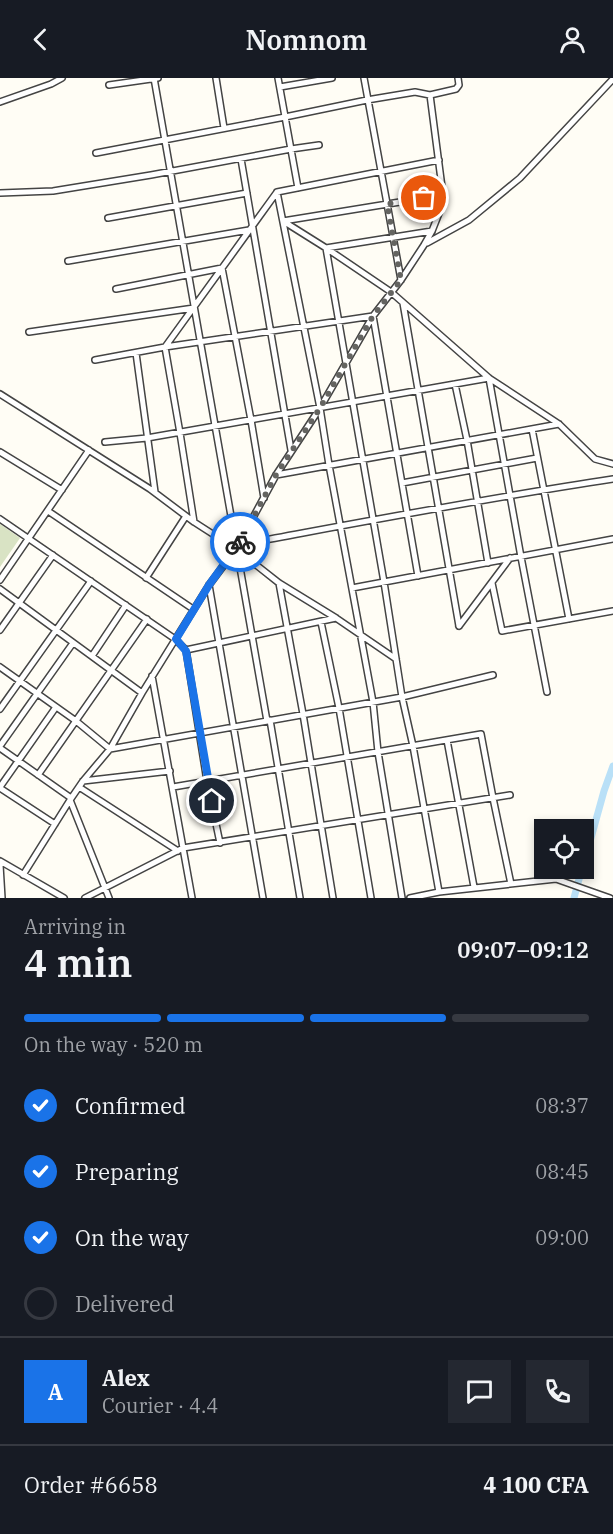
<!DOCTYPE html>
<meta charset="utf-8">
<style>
:root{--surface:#171b24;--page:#242831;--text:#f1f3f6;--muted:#9ea1a6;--line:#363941;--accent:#1a73e8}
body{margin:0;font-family:"IBM Plex Serif",serif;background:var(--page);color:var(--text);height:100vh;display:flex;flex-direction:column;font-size:22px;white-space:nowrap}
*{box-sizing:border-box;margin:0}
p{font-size:20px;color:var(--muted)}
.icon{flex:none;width:33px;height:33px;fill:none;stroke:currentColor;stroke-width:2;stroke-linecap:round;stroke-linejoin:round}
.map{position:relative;height:820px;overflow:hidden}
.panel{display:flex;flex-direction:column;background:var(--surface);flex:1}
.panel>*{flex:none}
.fabs{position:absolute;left:534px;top:741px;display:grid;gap:12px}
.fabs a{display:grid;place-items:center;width:60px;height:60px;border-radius:0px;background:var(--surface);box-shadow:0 3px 9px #0003;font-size:30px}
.pin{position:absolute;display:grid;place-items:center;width:51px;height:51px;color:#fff;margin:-26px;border:3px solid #fff;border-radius:50%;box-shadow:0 2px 6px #0007}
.courier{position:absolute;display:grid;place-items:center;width:60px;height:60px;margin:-30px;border:4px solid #1a73e8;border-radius:50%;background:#fff;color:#222;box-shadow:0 2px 8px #0007}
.summary em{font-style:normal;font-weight:600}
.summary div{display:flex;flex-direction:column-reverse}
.summary{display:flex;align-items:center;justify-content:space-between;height:102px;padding:0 24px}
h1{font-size:39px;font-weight:600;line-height:45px}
.bar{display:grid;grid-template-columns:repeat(4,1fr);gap:9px 6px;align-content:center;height:72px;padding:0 24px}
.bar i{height:8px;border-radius:4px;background:var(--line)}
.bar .active{background:var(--accent)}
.bar p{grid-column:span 4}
.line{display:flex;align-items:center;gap:15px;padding:0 24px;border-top:2px solid var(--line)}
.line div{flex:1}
.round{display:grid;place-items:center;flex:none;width:63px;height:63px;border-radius:0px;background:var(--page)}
ol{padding:0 24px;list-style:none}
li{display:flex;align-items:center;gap:18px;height:66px}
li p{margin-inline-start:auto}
li .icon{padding:6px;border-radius:50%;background:var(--accent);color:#fff;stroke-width:4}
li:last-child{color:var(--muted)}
li i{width:33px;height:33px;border:3px solid var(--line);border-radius:50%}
header{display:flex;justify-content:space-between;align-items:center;height:78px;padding:0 24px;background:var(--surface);font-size:27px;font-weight:600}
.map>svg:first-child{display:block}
.cemetery{fill:#d9e3c4}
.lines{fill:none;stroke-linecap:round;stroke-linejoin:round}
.river{stroke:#b9e0f7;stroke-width:7}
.minor-casing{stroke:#444;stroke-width:8}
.minor{stroke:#fff;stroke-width:5}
.done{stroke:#646461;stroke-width:6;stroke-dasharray:0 10.8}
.route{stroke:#1a73e8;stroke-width:8}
</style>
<header><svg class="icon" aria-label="back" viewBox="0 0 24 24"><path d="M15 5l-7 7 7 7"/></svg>Nomnom<svg class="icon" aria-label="person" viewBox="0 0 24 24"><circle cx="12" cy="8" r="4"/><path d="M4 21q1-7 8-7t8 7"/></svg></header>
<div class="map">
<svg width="613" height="820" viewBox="0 0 613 820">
<rect width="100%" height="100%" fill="#fffdf5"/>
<path class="cemetery" d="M0 446 20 460 0 489Z"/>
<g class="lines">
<path class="river" d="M584 785 604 713 613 688
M574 820 582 790"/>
<g class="minor-casing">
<path id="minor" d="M154 0 267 643
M216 0 224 50
M278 0 298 110
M364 0 401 202
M109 7 158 0
M280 9 332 0
M0 24 51 6 62 0
M96 75 285 39 367 22 415 14 430 17
M241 81 291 372
M277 114 320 330 329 387 373 624 378 674 402 820
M0 115 53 113 151 97 291 71 319 67
M108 140 247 115
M283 143 326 170 391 214 489 300 559 346 595 381 613 386
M283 143 443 117
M432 153 326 170 384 504 402 619 413 668 439 814
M427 165 469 142 520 100 613 1
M68 183 249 152
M116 211 222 190 251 342 264 420
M403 225 459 548
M29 254 194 230
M136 275 155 414
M95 282 165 269 373 238 418 498
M455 306 467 362 488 485
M0 316 150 411 194 444 236 471 254 464C373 442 493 419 613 401
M532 351 569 541
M105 364 147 360 489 300 521 479 547 614
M0 374 62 412
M276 397 559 346
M402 405 537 380
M48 433 193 531
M0 441 175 561 186 572 207 703 220 765
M194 444 180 355 165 269 277 114 439 82
M236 471 279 505 336 540 396 581
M146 500 186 438
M0 502 89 372
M279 505 303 636 333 820
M492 505 502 553 613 533
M209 507 263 820
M352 510 613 461
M0 511 142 615
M321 544 339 630 371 820
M459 548 510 480
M0 552 53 477
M186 572 336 540
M92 578 126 527
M0 589 76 643 110 671 402 619 493 597
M152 598 192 820
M0 631 91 503
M270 642 300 820
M447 662 474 809
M0 668 73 565
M0 670 71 720
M38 697 147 541
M83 703 170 693
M0 709 56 629
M79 709 178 773
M173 709 481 656 493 720 511 806
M0 710 55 746
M70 722 109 820
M0 783 64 820
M0 787 2 820
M23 797 70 722 83 703 110 671 142 615 209 507 236 471 276 397 320 330 373 238 401 202 424 167 432 153 443 125V117L430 17 456 11 459 7 458 0
M85 820 183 770 510 717
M410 820 439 814 556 801 610 820"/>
</g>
<use href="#minor" class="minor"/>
</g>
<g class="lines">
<path class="done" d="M240 464 276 397 320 330 373 238 401 202 387 126 424 120"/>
<path class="route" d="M212 723 186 573 176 561 209 507 240 464"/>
</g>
</svg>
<div class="fabs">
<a><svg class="icon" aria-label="locate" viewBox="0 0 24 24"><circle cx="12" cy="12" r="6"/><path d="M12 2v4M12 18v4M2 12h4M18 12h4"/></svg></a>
</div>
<div class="pin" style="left:424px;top:120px;background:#ea580c"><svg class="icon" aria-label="bag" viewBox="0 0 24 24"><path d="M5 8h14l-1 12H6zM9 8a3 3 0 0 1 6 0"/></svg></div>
<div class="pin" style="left:212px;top:723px;background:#1f2937"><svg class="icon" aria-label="home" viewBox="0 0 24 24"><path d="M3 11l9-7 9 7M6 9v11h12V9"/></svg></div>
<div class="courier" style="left:240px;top:464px"><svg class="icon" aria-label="bike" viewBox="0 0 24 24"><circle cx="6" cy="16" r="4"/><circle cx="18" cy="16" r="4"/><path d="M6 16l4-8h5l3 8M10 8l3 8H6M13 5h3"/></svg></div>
</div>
<section class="panel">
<div class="summary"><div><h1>4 min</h1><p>Arriving in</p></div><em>09:07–09:12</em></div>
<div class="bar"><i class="active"></i><i class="active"></i><i class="active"></i><i></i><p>On the way · 520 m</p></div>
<ol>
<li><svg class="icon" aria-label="check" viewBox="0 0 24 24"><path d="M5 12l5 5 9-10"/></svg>Confirmed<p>08:37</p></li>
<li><svg class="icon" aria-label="check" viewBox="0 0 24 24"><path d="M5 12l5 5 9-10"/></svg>Preparing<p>08:45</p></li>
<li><svg class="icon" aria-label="check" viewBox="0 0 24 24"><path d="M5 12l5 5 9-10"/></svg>On the way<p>09:00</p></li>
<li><i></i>Delivered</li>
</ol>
<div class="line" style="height:108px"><b class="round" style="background:var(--accent);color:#fff">A</b><div><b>Alex</b><p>Courier · 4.4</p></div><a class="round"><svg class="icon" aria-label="chat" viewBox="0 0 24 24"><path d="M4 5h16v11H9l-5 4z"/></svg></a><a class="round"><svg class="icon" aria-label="phone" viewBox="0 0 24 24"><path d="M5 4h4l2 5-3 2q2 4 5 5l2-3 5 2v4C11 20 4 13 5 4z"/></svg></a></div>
<div class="line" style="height:78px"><div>Order #6658</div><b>4 100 CFA</b></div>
</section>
